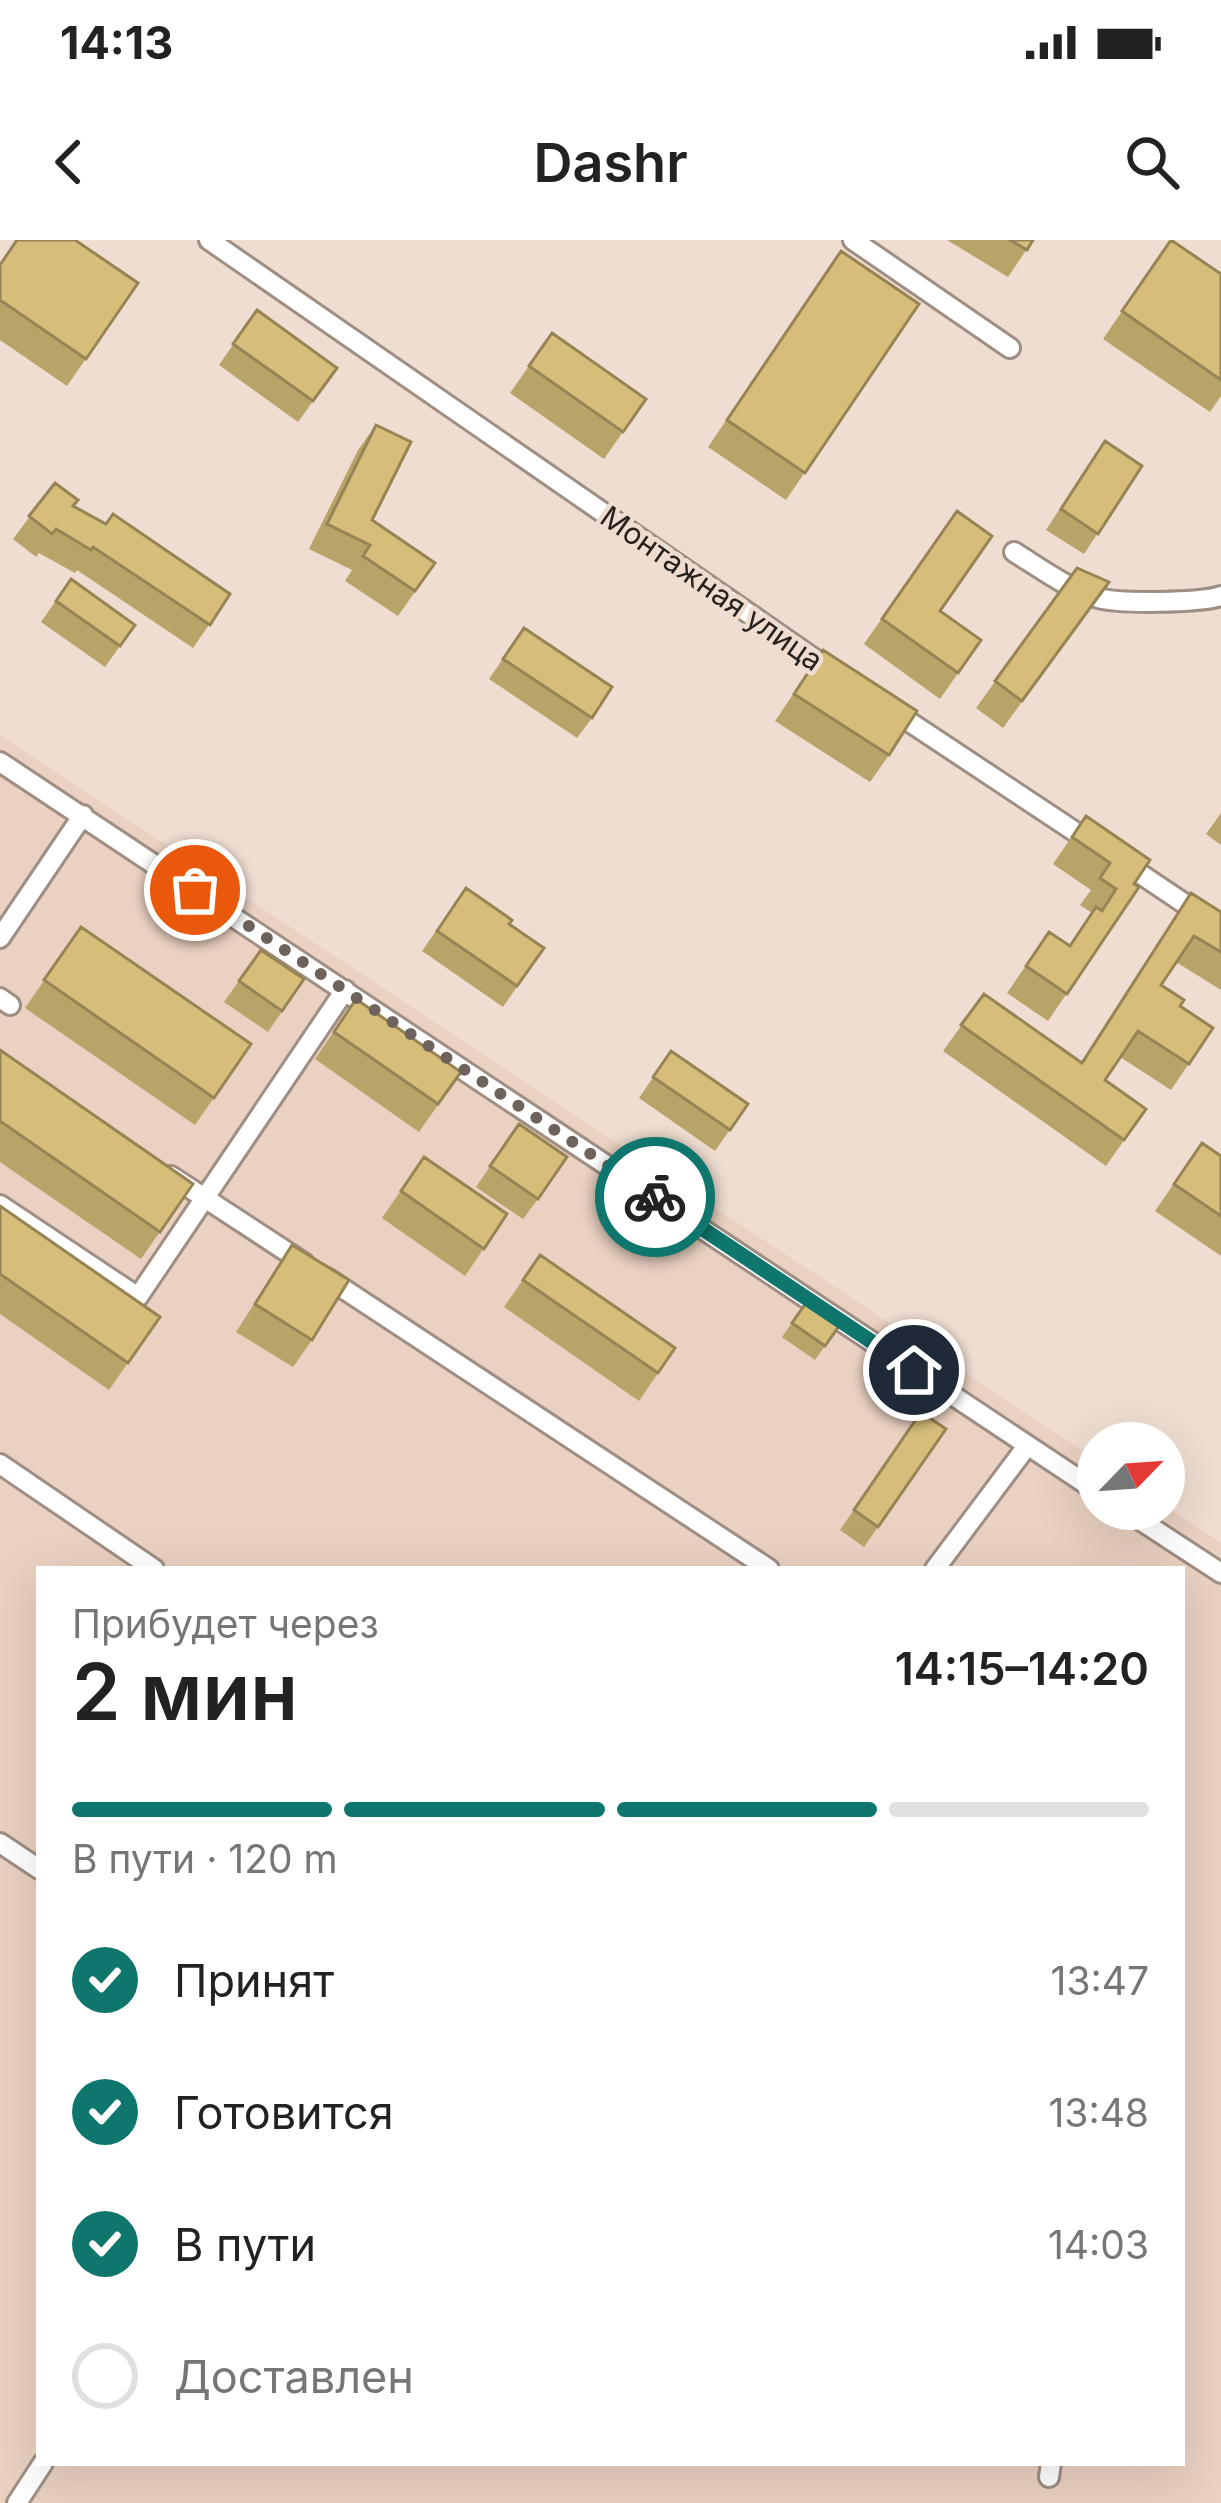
<!DOCTYPE html>
<html lang="ru">
<meta charset="utf-8">
<style>
:root{--surface:#fff;--page:#f6f6f6;--text:#222;--muted:#767676;--line:#e0e0e0;--accent:#0f766e}
body{margin:0;font-family:Inter,sans-serif;background:var(--page);color:var(--text);height:100vh;display:flex;flex-direction:column;font-size:45px;white-space:nowrap}
*{box-sizing:border-box;margin:0}
p{font-size:39px;color:var(--muted)}
.icon{flex:none;width:66px;height:66px;fill:none;stroke:currentColor;stroke-width:2;stroke-linecap:round;stroke-linejoin:round}
.map{position:relative;flex:1;overflow:hidden}
.panel{position:absolute;left:36px;top:1326px;width:1149px;height:900px;display:flex;flex-direction:column;background:var(--surface);border-radius:0px;box-shadow:0 12px 48px #0002}
.panel>*{flex:none}
.needle{width:78px;rotate:65deg}
.buttons{position:absolute;left:1077px;top:1182px;display:grid;gap:24px}
.buttons a{display:grid;place-items:center;width:108px;height:108px;border-radius:50%;background:var(--surface);box-shadow:0 12px 48px #0002;font-size:60px}
.pin{position:absolute;display:grid;place-items:center;width:102px;height:102px;color:#fff;margin:-51px;border:6px solid #fff;border-radius:50%;box-shadow:0 3px 12px #0007}
.courier{position:absolute;display:grid;place-items:center;width:120px;height:120px;margin:-60px;border:9px solid #0f766e;border-radius:50%;background:#fff;color:#222;box-shadow:0 3px 15px #0007}
.summary em{font-style:normal;font-weight:600}
.summary div{display:flex;flex-direction:column-reverse}
.summary{display:flex;align-items:center;justify-content:space-between;height:204px;padding:0 36px}
h1{font-size:78px;font-weight:600;line-height:90px}
.bar{display:grid;grid-template-columns:repeat(4,1fr);gap:18px 12px;align-content:center;height:144px;padding:0 36px}
.bar i{height:15px;border-radius:9px;background:var(--line)}
.bar .active{background:var(--accent)}
.bar p{grid-column:span 4}
ol{padding:0 36px;list-style:none}
li{display:flex;align-items:center;gap:36px;height:132px}
li p{margin-inline-start:auto}
li .icon{padding:12px;border-radius:50%;background:var(--accent);color:#fff;stroke-width:4}
li:last-child{color:var(--muted)}
li i{width:66px;height:66px;border:6px solid var(--line);border-radius:50%}
.status{display:flex;justify-content:space-between;align-items:center;height:84px;padding:0 60px;background:var(--surface);direction:ltr}
.status svg{height:33px;fill:currentColor}
header{display:flex;justify-content:space-between;align-items:center;height:156px;padding:0 36px;background:var(--surface);font-size:54px;font-weight:600}
.map>svg:first-child{display:block}
.built{fill:#ead1c1;fill-rule:evenodd}
.lines{fill:none;stroke-linecap:round;stroke-linejoin:round}
.minor-casing{stroke:#9e8e83;stroke-width:24}
.minor{stroke:#fff;stroke-width:18}
.wall{fill:#b8a369}
.building{fill:#d6bd7a;stroke:#968455;stroke-width:3}
.done{stroke:#6e635c;stroke-width:12;stroke-dasharray:0 21.6}
.route{stroke:#0f766e;stroke-width:15}
.labels{text-anchor:middle;dominant-baseline:central;stroke-width:9;stroke-linejoin:round;paint-order:stroke}
.street-label{font-size:30px;fill:#28211d;stroke:#efddd1}
</style>
<div class="status"><b>14:13</b><svg viewBox="0 0 49 12"><path d="M0 12V9h3v3zM5 12V6h3v6zM10 12V3h3v9zM15 12V0h3v12zM26 1h20v11H26zM47 4h2v5h-2z"/></svg></div>
<header><svg class="icon" aria-label="back" viewBox="0 0 24 24"><path d="M15 5l-7 7 7 7"/></svg>Dashr<svg class="icon" aria-label="search" viewBox="0 0 24 24"><circle cx="10" cy="10" r="6"/><path d="M15 15l6 6"/></svg></header>
<div class="map">
<svg width="1221" height="2263" viewBox="0 0 1221 2263">
<rect width="100%" height="100%" fill="#efddd1"/>
<path class="built" d="M0 495 1098 1221V1269H1164V1265L1221 1303V2263H0ZM39 1329H1182V2223H39Z"/>
<g class="lines">
<g class="minor-casing">
<path id="minor" d="M209 0 832 431
M853 0 1010 108
M1014 312C1040 328 1068 349 1098 358 1120 364 1199 363 1221 356
M890 469 1092 603
M0 522 1098 1252
M1121 621 1221 688
M0 698 83 575
M0 758 10 765
M171 936 304 1023
M0 965 138 1057 345 750
M327 1038 769 1329
M0 1224 154 1329
M1123 1269 1221 1333
M935 1329 1027 1206
M0 1603 39 1629
M1049 2237 1051 2223
M17 2263 43 2223"/>
</g>
<use href="#minor" class="minor"/>
</g>
<path class="wall" d="M947 0H1033L1008 37Z
M1171 0 1221 34V156L1210 172 1103 99Z
M841 11 919 64 786 260 708 207Z
M0 24 138 43 67 146 0 100Z
M257 70 337 128 298 182 219 125Z
M552 93 646 159 604 219 510 153Z
M376 185 372 280 435 323 398 376 345 341 352 330 309 309 358 210Z
M1090 222 1142 226 1084 314 1046 290Z
M55 243 73 266 230 354 193 408 77 330 75 333 39 313 36 317 13 299Z
M957 271 940 371 981 400 940 459 864 404Z
M1077 328 1109 342 1003 488 976 468Z
M71 339 135 385 105 427 41 382Z
M524 388 592 478 577 498 489 439Z
M823 410 889 515 870 542 775 481Z
M1221 573V605L1206 594Z
M1086 576 1134 644 1139 647 1048 781 1007 753 1049 692 1070 706 1092 673 1080 665 1091 650 1053 624Z
M466 648 509 684 544 708 503 767 422 711Z
M1191 653 1221 672V750L1176 722 1161 745 1180 766 1213 788 1171 850 1120 817 1105 840 1146 869 1106 926 943 811 984 754 1081 823Z
M81 687 251 804 195 885 25 768Z
M261 710 304 739 268 792 224 762Z
M356 759 461 832 419 892 315 819Z
M0 810 193 944 141 1019 0 922Z
M671 811 748 864 715 911 639 858Z
M519 884 538 959 523 979 476 947Z
M1202 903 1221 916V1016L1155 971Z
M424 917 507 974 465 1036 382 978Z
M0 966 160 1077 109 1150 0 1074Z
M292 1005 312 1100 293 1127 236 1092Z
M540 1015 675 1108 639 1161 504 1067Z
M806 1063 839 1086 815 1120 782 1097Z
M921 1172 946 1189 864 1307 840 1290Z"/>
<path class="building" d="M17 0H75L138 43 86 119 0 60V25Z
M1010 0H1033L1027 10Z
M1171 0 1221 34V140L1122 71Z
M841 11 919 64 805 233 727 180Z
M257 70 337 128 313 161 233 104Z
M552 93 646 159 623 192 529 126Z
M376 185 411 202 372 280 435 323 415 351 363 316 370 305 327 284Z
M1105 201 1142 226 1098 294 1061 269Z
M55 243 78 260 73 266 106 284 113 274 230 354 210 385 93 307 91 310 56 289 52 294 29 276Z
M957 271 992 296 940 371 981 400 958 433 882 379Z
M1077 328 1109 342 1022 461 995 441Z
M71 339 135 385 120 406 56 361Z
M524 388 612 447 592 478 503 419Z
M823 410 917 471 889 515 794 454Z
M1086 576 1150 620 1134 644 1139 647 1067 754 1026 726 1049 692 1070 706 1096 667 1102 671 1116 649 1100 638 1110 623 1072 597Z
M466 648 512 680 509 684 544 708 517 746 437 691Z
M1191 653 1221 672V712L1194 696 1161 745 1184 760 1180 766 1213 788 1189 824 1138 791 1105 840 1146 869 1124 900 961 785 984 754 1082 823Z
M81 687 251 804 214 858 44 740Z
M261 710 304 739 282 771 239 741Z
M356 759 461 832 438 864 334 792Z
M0 810 193 944 160 992 0 881Z
M671 811 748 864 730 890 653 837Z
M519 884 567 917 538 959 490 926Z
M1202 903 1221 916V976L1174 944Z
M424 917 507 974 484 1009 401 951Z
M0 966 160 1077 128 1123 0 1034Z
M292 1005 349 1040 312 1100 255 1064Z
M540 1015 675 1108 658 1133 523 1040Z
M806 1063 839 1086 825 1106 792 1083Z
M921 1172 946 1189 878 1287 854 1270Z"/>
<g class="lines">
<path class="done" d="M195 650 655 957"/>
<path class="route" d="M655 957 914 1130"/>
</g>
<g class="labels">
<g class="street-label">
<text transform="translate(712 348) rotate(35)">Монтажная улица</text>
</g>
</g>
</svg>
<div class="buttons">
<a><svg class="needle" viewBox="-14 -14 28 28"><path d="M0-13l5 13h-10z" fill="#e53935"/><path d="M0 13l5-13h-10z" fill="#767676"/></svg></a>
</div>
<div class="pin" style="left:195px;top:650px;background:#ea580c"><svg class="icon" aria-label="bag" viewBox="0 0 24 24"><path d="M5 8h14l-1 12H6zM9 8a3 3 0 0 1 6 0"/></svg></div>
<div class="pin" style="left:914px;top:1130px;background:#1f2937"><svg class="icon" aria-label="home" viewBox="0 0 24 24"><path d="M3 11l9-7 9 7M6 9v11h12V9"/></svg></div>
<div class="courier" style="left:655px;top:957px"><svg class="icon" aria-label="bike" viewBox="0 0 24 24"><circle cx="6" cy="16" r="4"/><circle cx="18" cy="16" r="4"/><path d="M6 16l4-8h5l3 8M10 8l3 8H6M13 5h3"/></svg></div>
<section class="panel">
<div class="summary"><div><h1>2 мин</h1><p>Прибудет через</p></div><em>14:15–14:20</em></div>
<div class="bar"><i class="active"></i><i class="active"></i><i class="active"></i><i></i><p>В пути · 120 m</p></div>
<ol>
<li><svg class="icon" aria-label="check" viewBox="0 0 24 24"><path d="M5 12l5 5 9-10"/></svg>Принят<p>13:47</p></li>
<li><svg class="icon" aria-label="check" viewBox="0 0 24 24"><path d="M5 12l5 5 9-10"/></svg>Готовится<p>13:48</p></li>
<li><svg class="icon" aria-label="check" viewBox="0 0 24 24"><path d="M5 12l5 5 9-10"/></svg>В пути<p>14:03</p></li>
<li><i></i>Доставлен</li>
</ol>
</section>
</div>
